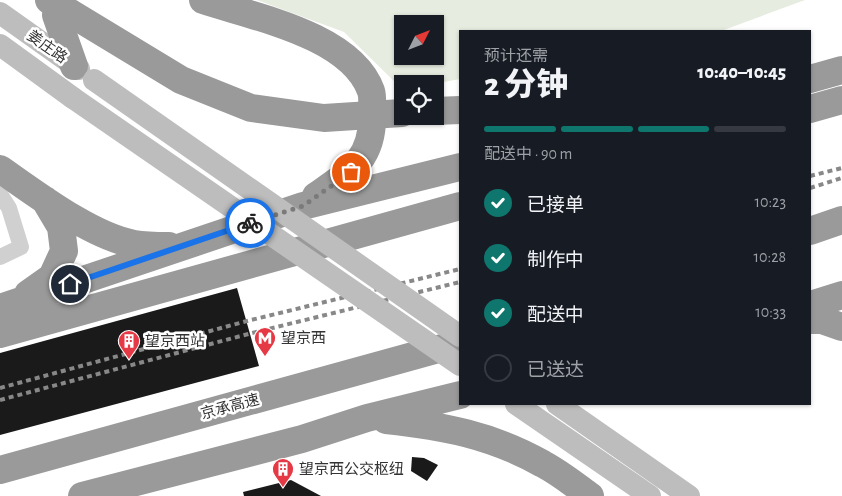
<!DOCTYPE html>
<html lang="zh">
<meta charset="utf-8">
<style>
:root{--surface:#171b24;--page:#20242c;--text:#f1f3f6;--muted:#9ea1a6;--line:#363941;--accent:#0f766e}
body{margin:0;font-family:"Alegreya Sans","Noto Sans SC",sans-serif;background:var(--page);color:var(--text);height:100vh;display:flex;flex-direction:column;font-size:19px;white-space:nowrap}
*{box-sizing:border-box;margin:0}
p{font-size:16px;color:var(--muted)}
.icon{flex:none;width:28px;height:28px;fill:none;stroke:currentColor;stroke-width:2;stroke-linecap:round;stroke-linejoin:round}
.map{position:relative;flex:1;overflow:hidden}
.drawer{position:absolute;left:459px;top:30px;width:352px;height:375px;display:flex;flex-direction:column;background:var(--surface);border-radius:0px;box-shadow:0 1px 4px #0004}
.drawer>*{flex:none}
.needle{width:32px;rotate:48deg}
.tools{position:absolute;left:394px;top:15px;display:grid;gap:10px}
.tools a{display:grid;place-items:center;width:50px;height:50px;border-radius:0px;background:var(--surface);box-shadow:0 1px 4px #0004;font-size:25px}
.pin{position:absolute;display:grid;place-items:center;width:42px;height:42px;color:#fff;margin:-21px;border:2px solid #fff;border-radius:50%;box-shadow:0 1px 5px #0007}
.courier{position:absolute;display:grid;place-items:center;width:50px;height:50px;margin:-25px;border:4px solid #1a73e8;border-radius:50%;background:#fff;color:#222;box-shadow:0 1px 6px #0007}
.head em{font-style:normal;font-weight:800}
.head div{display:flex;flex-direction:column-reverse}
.head{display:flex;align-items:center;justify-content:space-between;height:85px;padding:0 25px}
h1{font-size:32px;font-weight:800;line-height:38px}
.bar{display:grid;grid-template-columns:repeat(4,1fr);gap:8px 5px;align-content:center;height:60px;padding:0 25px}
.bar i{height:6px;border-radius:4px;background:var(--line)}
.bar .selected{background:var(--accent)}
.bar p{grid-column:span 4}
ol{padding:0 25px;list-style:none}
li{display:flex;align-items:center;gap:15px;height:55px}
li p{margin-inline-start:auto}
li .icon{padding:5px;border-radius:50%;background:var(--accent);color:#fff;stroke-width:4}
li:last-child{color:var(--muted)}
li i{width:28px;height:28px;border:2px solid var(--line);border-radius:50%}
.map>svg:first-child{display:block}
.green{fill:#e6ecdf;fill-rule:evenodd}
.building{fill:#1a1a1a}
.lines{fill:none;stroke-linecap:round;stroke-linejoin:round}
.street{stroke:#d0d0d0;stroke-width:16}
.secondary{stroke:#bdbdbd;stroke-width:22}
.highway{stroke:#9a9a9a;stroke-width:28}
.rail{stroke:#888;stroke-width:4;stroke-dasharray:5 4;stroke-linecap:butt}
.secondary-bridge{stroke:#bdbdbd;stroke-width:22}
.highway-bridge{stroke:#9a9a9a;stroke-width:28}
.done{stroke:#7a7a7a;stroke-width:5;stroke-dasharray:0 9}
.route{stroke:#1a73e8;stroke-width:6}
.labels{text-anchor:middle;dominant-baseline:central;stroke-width:5;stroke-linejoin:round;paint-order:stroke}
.street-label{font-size:15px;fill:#333;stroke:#fff}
.poi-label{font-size:15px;fill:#333;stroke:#fff;text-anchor:start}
</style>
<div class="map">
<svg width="842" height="496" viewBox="0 0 842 496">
<rect width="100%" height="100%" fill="#fff"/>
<path class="green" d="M257 0H805L721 31H460V79L433 84H402V89L344 32ZM402 24H435V56H402Z"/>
<path class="building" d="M237 288 259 366 0 435V353Z
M412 457 424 458 438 465 427 481 411 471Z
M291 480 321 496H244L243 492Z"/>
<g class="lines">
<path class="street" d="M0 194 9 208 21 247 0 257"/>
<path class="secondary" d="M0 13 79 69
M0 45 73 98"/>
<path class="highway" d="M59 0 56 15 74 66
M203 0C254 17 351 35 371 91 373 97 372 107 372 113 374 159 349 173 316 196
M810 79 842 70
M810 109 842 100
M435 111 460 110
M0 169C36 194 91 236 134 244 145 246 157 246 169 246
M810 231 842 220
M28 294 52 277 64 251 61 227 45 200
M810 305 842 295
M0 308 303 206 460 167
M810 320H822L842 327
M0 334 460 206
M386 420C443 426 492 435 543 464 560 473 575 485 590 496
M0 470 460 343
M82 496 302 439 367 418 460 395"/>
<path class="rail" d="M810 176 842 168
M810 188 842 178
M0 388 247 321 460 269
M0 400 252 333 460 282"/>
<path class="secondary-bridge" d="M94 80 460 336
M73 98 460 365
M516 404 650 496
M557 404 689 496"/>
<path class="highway-bridge" d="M49 0 181 80 251 108 324 118 402 113"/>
</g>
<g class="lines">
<path class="done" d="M250 223 303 206 351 172"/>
<path class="route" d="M70 284 250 223"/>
</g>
<defs>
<g id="metro-pin" transform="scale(1.125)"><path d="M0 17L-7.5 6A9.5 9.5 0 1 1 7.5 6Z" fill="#e63946" stroke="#fff"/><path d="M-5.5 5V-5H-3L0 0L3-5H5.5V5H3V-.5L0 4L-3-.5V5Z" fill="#fff"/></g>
<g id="building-pin" transform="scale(1.125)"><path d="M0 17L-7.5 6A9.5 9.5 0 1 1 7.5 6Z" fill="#e63946" stroke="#fff"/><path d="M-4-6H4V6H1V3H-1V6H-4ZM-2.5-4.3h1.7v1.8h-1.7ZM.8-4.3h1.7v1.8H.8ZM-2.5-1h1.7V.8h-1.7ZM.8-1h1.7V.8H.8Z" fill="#fff"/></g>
</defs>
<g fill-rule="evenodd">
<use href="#metro-pin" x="265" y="338"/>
<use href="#building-pin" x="129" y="341"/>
<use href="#building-pin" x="283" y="469"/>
</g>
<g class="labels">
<g class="street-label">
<text transform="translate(47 47) rotate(35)">姜庄路</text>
<text transform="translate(230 407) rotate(-15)">京承高速</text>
</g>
<g class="poi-label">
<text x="281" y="338">望京西</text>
<text x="145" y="341">望京西站</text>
<text x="299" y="469">望京西公交枢纽</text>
</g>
</g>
</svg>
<div class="tools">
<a><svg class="needle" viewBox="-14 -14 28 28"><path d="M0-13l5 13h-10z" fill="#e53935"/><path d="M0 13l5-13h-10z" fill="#9ea1a6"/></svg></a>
<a><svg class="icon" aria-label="locate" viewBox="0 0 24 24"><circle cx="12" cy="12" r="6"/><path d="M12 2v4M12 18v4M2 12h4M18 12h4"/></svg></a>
</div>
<div class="pin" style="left:351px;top:172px;background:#ea580c"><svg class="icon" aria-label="bag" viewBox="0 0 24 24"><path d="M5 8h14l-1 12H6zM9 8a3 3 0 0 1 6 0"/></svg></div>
<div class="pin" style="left:70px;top:284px;background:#1f2937"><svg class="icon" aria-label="home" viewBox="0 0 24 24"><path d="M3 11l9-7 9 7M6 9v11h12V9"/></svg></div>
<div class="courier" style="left:250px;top:223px"><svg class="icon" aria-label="bike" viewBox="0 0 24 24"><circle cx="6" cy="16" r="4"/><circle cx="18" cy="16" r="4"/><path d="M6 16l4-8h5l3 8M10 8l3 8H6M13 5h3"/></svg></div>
<section class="drawer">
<div class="head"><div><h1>2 分钟</h1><p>预计还需</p></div><em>10:40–10:45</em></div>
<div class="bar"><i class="selected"></i><i class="selected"></i><i class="selected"></i><i></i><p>配送中 · 90 m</p></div>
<ol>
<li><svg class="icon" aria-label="check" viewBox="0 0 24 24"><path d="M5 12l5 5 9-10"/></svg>已接单<p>10:23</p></li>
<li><svg class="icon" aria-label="check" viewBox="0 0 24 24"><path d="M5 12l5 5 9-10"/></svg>制作中<p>10:28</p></li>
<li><svg class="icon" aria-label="check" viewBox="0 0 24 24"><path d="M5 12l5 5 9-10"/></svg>配送中<p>10:33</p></li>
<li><i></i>已送达</li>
</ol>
</section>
</div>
